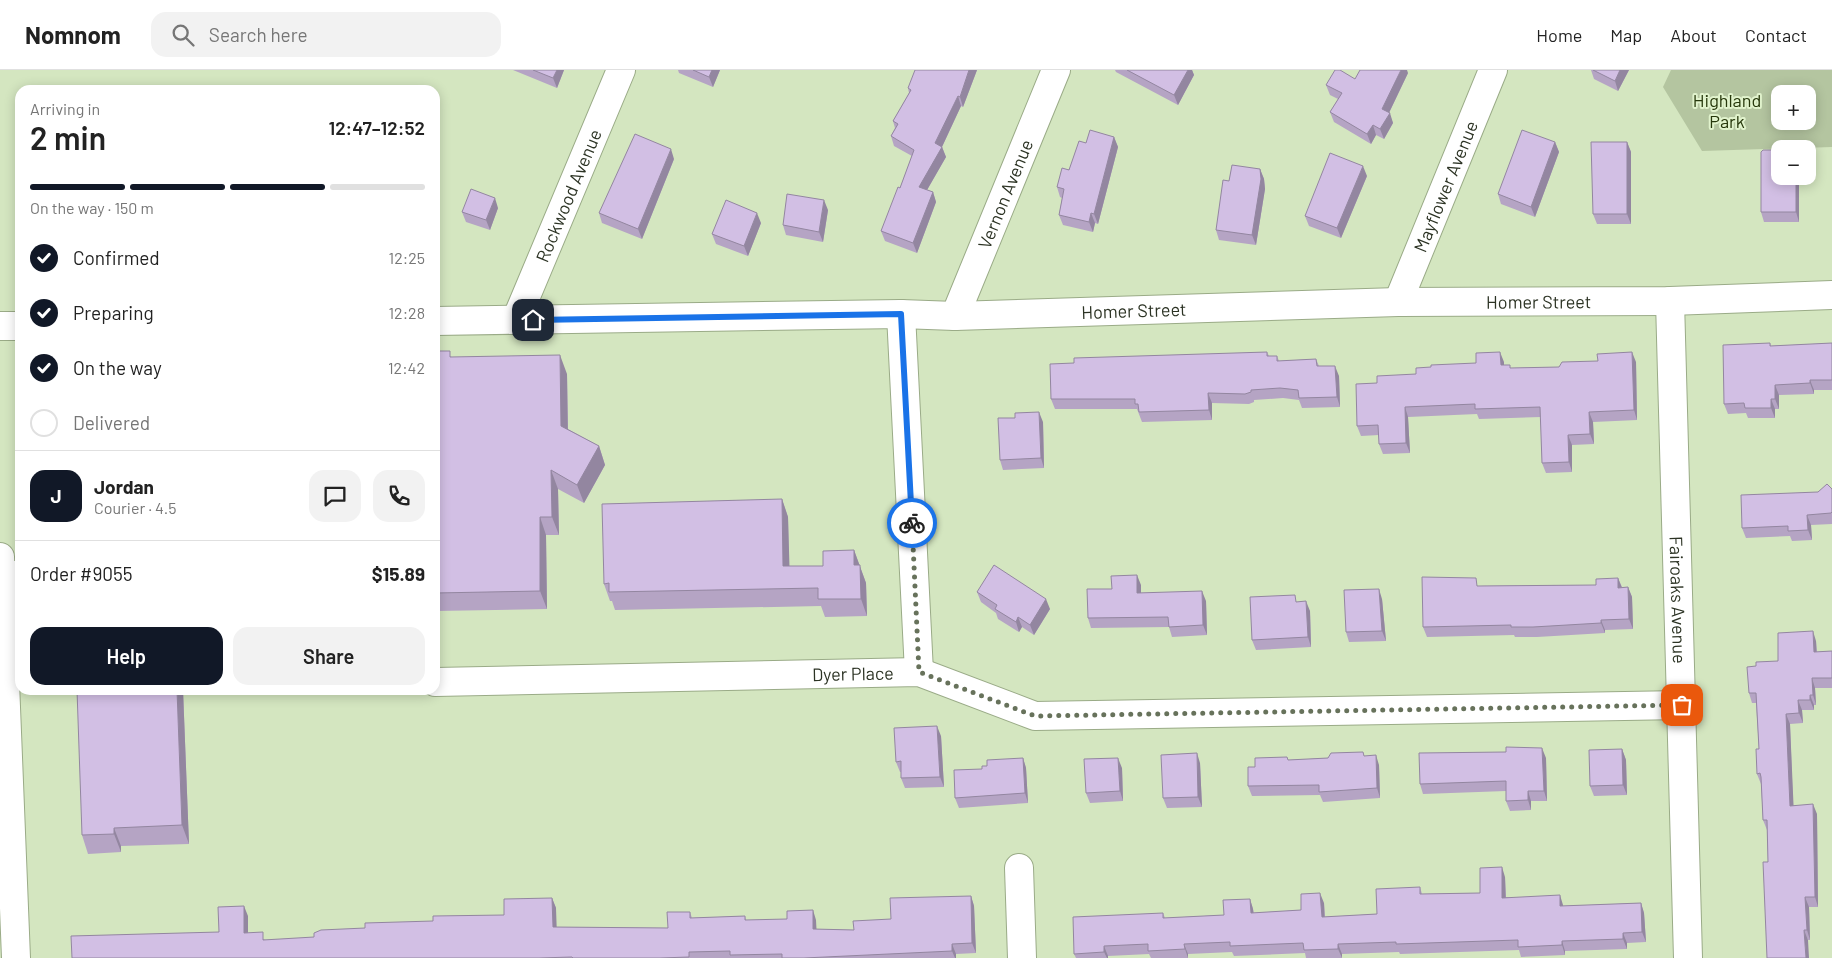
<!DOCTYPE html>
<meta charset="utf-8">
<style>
:root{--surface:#fff;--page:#f2f2f2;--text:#222;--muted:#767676;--line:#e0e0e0;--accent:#111827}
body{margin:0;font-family:Barlow,sans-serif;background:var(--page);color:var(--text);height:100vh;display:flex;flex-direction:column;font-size:19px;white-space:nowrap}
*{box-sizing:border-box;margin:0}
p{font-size:16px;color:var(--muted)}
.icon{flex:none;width:28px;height:28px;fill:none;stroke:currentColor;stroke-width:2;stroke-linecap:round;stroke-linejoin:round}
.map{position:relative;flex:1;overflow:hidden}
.sheet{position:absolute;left:15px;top:15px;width:425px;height:610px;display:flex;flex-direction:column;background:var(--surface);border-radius:15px;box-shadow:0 2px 12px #0003}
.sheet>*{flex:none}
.fabs{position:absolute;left:1771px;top:15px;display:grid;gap:10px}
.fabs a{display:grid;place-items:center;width:45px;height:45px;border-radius:10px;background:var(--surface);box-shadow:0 2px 12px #0003;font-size:25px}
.pin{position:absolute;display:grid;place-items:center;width:42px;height:42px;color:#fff;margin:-21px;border-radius:10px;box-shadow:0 2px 8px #0006}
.courier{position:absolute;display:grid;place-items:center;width:50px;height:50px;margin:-25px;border:4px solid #1a73e8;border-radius:50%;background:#fff;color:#222;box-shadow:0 1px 6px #0007}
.headline em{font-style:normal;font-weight:600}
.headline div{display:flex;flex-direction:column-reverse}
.headline{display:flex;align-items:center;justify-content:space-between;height:85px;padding:0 15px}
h1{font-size:32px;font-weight:600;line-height:38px}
.bar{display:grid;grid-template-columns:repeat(4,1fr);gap:8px 5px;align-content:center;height:60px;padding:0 15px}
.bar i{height:6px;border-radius:4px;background:var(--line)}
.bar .active{background:var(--accent)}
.bar p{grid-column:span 4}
.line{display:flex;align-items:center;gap:12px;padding:0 15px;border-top:1px solid var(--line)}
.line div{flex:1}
.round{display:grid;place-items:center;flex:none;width:52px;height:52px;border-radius:15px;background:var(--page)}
ol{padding:0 15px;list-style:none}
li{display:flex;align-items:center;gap:15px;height:55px}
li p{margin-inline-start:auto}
li .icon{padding:5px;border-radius:50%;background:var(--accent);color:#fff;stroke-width:4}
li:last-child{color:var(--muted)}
li i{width:28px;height:28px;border:2px solid var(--line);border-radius:50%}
.primary-button{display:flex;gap:10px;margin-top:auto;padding:10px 15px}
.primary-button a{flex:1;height:58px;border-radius:15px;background:var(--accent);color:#fff;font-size:20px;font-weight:600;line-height:58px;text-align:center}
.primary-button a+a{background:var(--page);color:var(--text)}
header{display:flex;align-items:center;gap:30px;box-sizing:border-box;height:70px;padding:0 25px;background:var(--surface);border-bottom:1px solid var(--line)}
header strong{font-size:24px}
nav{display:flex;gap:28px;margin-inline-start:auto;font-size:18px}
.search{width:350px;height:45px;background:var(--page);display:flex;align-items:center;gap:12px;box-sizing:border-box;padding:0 18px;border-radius:15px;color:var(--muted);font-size:19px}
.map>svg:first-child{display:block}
.green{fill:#b4c5a0;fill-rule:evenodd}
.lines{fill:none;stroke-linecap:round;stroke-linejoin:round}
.street-casing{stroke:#9aab87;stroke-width:30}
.secondary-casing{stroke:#9aab87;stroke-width:30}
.street{stroke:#fff;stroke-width:28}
.secondary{stroke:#fff;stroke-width:28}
.wall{fill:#b5a4c4}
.shaded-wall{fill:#9386a0}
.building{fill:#d2bfe4;stroke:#9386a0}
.done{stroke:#67725b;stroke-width:5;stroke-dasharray:0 9}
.route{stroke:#1a73e8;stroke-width:6}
.labels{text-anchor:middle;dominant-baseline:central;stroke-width:4;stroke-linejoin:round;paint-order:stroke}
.park-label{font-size:18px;fill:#27380c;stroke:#e1f3cd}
.street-label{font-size:18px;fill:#2c3324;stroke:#e1f3cd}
</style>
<header>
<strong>Nomnom</strong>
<div class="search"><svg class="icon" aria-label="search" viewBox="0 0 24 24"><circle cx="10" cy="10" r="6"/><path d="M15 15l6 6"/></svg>Search here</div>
<nav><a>Home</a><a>Map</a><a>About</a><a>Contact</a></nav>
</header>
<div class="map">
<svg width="1832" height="888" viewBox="0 0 1832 888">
<rect width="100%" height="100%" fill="#d4e6c0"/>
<path class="green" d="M1671 0H1832V77L1702 81 1663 17ZM1780 24H1808V51H1780Z"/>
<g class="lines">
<g class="street-casing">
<g id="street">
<path id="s1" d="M1670 231 1688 888"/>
<path id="s2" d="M1398 232 1493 0"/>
<path d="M901 244 919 602"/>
<path id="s3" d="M955 246 1056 0"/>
<path id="s4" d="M516 250 621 0"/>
<path d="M1 505H20"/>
<path id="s5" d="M435 612 919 602 1035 646 1682 635"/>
<path d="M1019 798 1022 888"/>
</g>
</g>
<g class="secondary-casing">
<g id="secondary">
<path id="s6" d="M435 251 901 244 955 246 1398 232 1670 231 1832 225"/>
<path d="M0 256H20"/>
<path d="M0 487 16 888"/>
</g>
</g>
<use href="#street" class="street"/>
<use href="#secondary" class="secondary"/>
</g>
<path class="wall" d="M513 0H564L557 18Z
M678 0H720L713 17 679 3Z
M977 0 963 37 961 36 942 77 946 87 927 120 933 122 936 132 917 183 885 171 881 161 900 118 912 86 894 76 891 66 895 58 893 51 909 23 908 18Z
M1115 0H1192L1194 5 1178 35 1116 2Z
M1591 0H1629L1618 21 1594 9Z
M1408 3 1389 43 1393 53 1384 69 1376 65 1371 74 1334 52 1330 42 1338 29 1330 25 1326 15Z
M1114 67 1118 77 1098 154 1095 153 1093 162 1063 155 1059 145 1062 128 1060 127 1057 117 1086 73Z
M1555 72 1559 82 1535 147 1501 134 1498 124Z
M1627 72 1631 82V154H1597L1593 144Z
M674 89 642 169 602 153 599 143Z
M1260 99 1264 109 1265 119 1256 175 1219 170 1216 160 1229 111Z
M1367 106 1341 168 1309 156 1305 146Z
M1799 106V152H1764L1761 142Z
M498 138 490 160 466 152 462 142Z
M828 140 823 172 786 165 783 155Z
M761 153 748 186 716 174 712 164Z
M1770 273 1771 276 1832 273V320H1814V324L1779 325V339H1775V348H1748L1746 343 1728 344 1724 334Z
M435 281 452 287 567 304 568 359 599 376 605 395 584 433 558 419 559 465H546L547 539 435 541Z
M1267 282 1269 286H1277L1279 291 1316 289 1319 296 1339 306 1340 337 1302 338 1299 330 1283 328 1254 330V332L1249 334 1212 333V350L1142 352 1137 339H1055L1051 329 1074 293Z
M1504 292V295L1511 298 1559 297 1636 292 1637 350 1593 352 1594 374 1572 375V402L1546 403 1542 393 1541 347 1479 349 1477 344 1408 347 1410 383 1383 384 1379 374V365L1361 366 1357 356 1377 313 1416 304 1431 297Z
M1043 352 1044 398 1003 400 1000 390Z
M1832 419V454L1811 455 1812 470 1792 471 1790 466 1746 468 1742 458 1818 422Z
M782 429 788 447 789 496H823L854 480 866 513 867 546 825 547 821 536 615 540 612 531H610L604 514Z
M1618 508 1622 517H1628L1632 527 1633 559 1605 560V563L1537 567H1515L1514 565 1427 567 1423 557 1479 516 1596 515Z
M1141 515V523L1206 531 1207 565 1172 567 1169 557 1091 558 1088 548 1112 519Z
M977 522 1050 539 1034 565 1022 557 1019 562 998 549 996 543 981 532Z
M1382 529 1386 571 1349 572 1346 562Z
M1298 532 1310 541 1311 577 1256 580 1252 570Z
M1816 571 1817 582 1832 581V618H1815L1816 635H1814V640H1802L1803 653 1790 654 1793 735 1817 744 1818 837H1809L1810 870H1808L1768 792 1767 760 1763 750 1761 714 1757 704 1759 679 1756 633H1752L1749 623 1778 591Z
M183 620 189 774 121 776V782L88 784 82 765Z
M941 666 944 717 905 718 901 708V702H900L896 692Z
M1622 679 1626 690 1627 725 1594 726 1590 716Z
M1365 686 1379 695 1380 728 1323 732 1320 725 1252 726 1248 716 1289 690Z
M1023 688 1026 698 1028 733 959 738 955 728 982 699 987 696Z
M1546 688 1547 731H1531V740L1510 741 1506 731V721L1423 724 1420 714Z
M1200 693 1202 737 1167 738 1163 728Z
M1122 698 1123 731 1090 733 1086 723Z
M1505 807 1506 827 1563 835V836L1641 833 1644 843 1646 872 1627 873V879L1565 881V885L1521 887 1519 880 1400 884 1399 882 1342 884V888H1306L1305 883 1234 886 1232 882 1188 884V888H1151L1149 884 1108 886V888H1076L1074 884 1163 843 1165 848 1224 845 1250 829 1253 839 1254 843 1301 840 1324 833 1325 847 1377 844 1420 817 1422 824 1480 823Z
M971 826 974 836 976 883 956 884V888H72L219 862 248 846V863L266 870 309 868 365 858 504 845 552 828 556 838V857L668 858 690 842 692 848 745 846 746 850H816V859L854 860Z"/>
<path class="shaded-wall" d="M557 0H564L557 18 553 8Z
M712 0H720L713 17 709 7Z
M969 0H977L963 37 960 27Z
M1188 0H1192L1194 5 1178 35 1174 25Z
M1401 0H1407L1408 3 1386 49 1382 39Z
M1620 0H1629L1618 21 1615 11Z
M958 26 961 36 941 79 942 77 946 87 923 127 919 117 935 73Z
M1390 43 1393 53 1384 69 1380 59Z
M1373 55 1376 65 1371 74 1367 64Z
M1114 67 1118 77 1098 154 1094 144Z
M1555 72 1559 82 1535 147 1531 137Z
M1627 72 1631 82V154L1627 144Z
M671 79 674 89 642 169 638 159Z
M1363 96 1367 106 1341 168 1337 158Z
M1260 99 1264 109 1265 119 1256 175 1252 165Z
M1796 106H1799V152L1796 142Z
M933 122 936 132 917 183 913 173Z
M495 128 498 138 490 160 486 150Z
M824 130 828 140 823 172 819 162Z
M757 143 761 153 748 186 744 176Z
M1091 143 1095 153 1093 162 1089 152Z
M1500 282 1504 292V306L1501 295Z
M1632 282 1636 292 1637 350 1634 340Z
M560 285 567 304 568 374 561 356Z
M1335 296 1339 306 1340 337 1337 327Z
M1810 310 1814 320V324L1810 313Z
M1775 315 1779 325V339L1775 329Z
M1208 323 1212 333V350L1209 340Z
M1771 329 1775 339V348L1771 338Z
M1405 337 1408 347 1410 383 1406 373Z
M1039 342 1043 352 1044 398 1041 388Z
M1589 342 1593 352 1594 374 1590 364Z
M1568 365 1572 375V402L1569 392Z
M599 376 605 395 584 433 577 415Z
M551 400 558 419 559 465 552 447Z
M782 429 788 447 790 514 783 496Z
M1807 445 1811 455 1812 470 1808 460Z
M540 447 546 465 547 539 540 521Z
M854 480 866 513 867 546 861 529 854 495Z
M1137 505 1141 515V533L1137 523Z
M1618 508 1622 518H1618Z
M1628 517 1632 527 1633 559 1629 549Z
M1379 519 1382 529 1386 571 1382 561Z
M1202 521 1206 531 1207 565 1203 555Z
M1046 529 1050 539 1034 565 1030 555Z
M1306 531 1310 541 1311 577 1308 567Z
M1018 547 1022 557 1019 562 1016 552Z
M1601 550 1605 560V563L1601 553Z
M1813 561 1816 571 1817 592 1814 582Z
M1812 608 1815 618 1816 635 1813 625Z
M177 620H183L189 774 182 755Z
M1810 625 1814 635V640L1810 630Z
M1798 630 1802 640 1803 653 1799 643Z
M1786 644 1790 654 1794 746 1790 736Z
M937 656 941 666 944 717 940 707Z
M1542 678 1546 688 1547 731 1544 721Z
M1622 679 1626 690 1627 725 1623 715Z
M1197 683 1200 693 1202 737 1198 727Z
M1376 685 1379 695 1380 728 1377 718Z
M1023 688 1026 698 1028 733 1025 723Z
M1118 688 1122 698 1123 731 1120 721Z
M1528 721 1531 731V740L1528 730Z
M1813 734 1817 744 1818 837 1815 827Z
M114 758 121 776V782L114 764Z
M1502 797 1505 807 1506 838 1502 828Z
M1320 823 1324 833 1325 857 1322 847Z
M1560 825 1563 835 1564 846 1560 836Z
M971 826 974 836 976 883 972 873Z
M1805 827 1809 837 1810 870 1807 860Z
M552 828 556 838 557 867 553 857Z
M1250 829 1253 839 1254 853 1251 843Z
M1641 833 1644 843 1646 872 1642 862Z
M244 836 248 846V873L244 863Z
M813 840 816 850 817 869 813 859Z
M1804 860 1808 870 1809 888H1806Z
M1623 863 1627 873V879L1623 869Z
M1562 871 1565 881V885L1562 875Z
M952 874 956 884V888H955L952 881Z
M1184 874 1188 884V888L1185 879Z
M1338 874 1342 884V888L1338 879Z
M1104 876 1108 886V888H1107L1104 882Z"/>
<path class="building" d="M533 0H557L553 8Z
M693 0H712L709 7Z
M915 0H969L960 27 958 26 935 73 942 77 919 117 933 122 913 173 881 161 898 117 900 118 914 80 891 66 898 54 893 51 911 20 908 18Z
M1127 0H1188L1174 25Z
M1335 0H1340L1355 9 1360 0H1401L1382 39 1390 43 1380 59 1373 55 1367 64 1330 42 1342 23 1326 15Z
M1593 0H1620L1615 11Z
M1090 60 1114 67 1094 144 1091 143 1089 152 1059 145 1064 119 1057 117 1062 98 1069 100 1079 71 1086 73Z
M1522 60 1555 72 1531 137 1498 124Z
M635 64 671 79 638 159 599 143Z
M1591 72H1627V144H1593Z
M1763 80H1780V106H1796V142H1761V82Z
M1330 83 1363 96 1337 158 1305 146Z
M1232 95 1260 99 1261 109 1252 165 1216 160 1223 110 1229 111Z
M471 119 495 128 486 150 462 142Z
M787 124 824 130 819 162 783 155Z
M726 130 757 143 744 176 712 164Z
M1770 273V276L1832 273V310H1810V313L1775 315V329H1771V338H1745L1744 333 1724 334 1723 275Z
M435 281H450V287L560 285 561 356 599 376 577 415 551 400 552 447H540V521L435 523Z
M1267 282V286H1277V291L1316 289 1317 296H1335L1337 327 1299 328 1298 320 1280 318 1251 320V322L1245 324 1208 323 1209 340 1139 342 1138 334H1135V329H1051L1050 294 1074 293V288Z
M1500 282 1501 295H1510V298L1559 297 1562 292 1598 291 1597 284 1632 282 1634 340 1589 342 1590 364 1568 365 1569 392 1542 393 1540 337 1475 339V334L1405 337 1406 373 1379 374 1378 355 1357 356 1356 314 1377 313V306L1416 304V298L1431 297V295L1476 293V283Z
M1039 342 1041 388 1000 390 998 348H1015V343Z
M1827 414 1832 419V442L1831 443 1807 445 1808 460 1788 461V456L1742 458 1741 425 1818 422Z
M782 429 783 496H823V481L854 480V495H860L861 529H818V518L609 522V513L604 514 602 434Z
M994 495 1046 529 1030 555 1018 547 1016 552 995 539 997 535 977 522Z
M1137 505V523L1202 521 1203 555 1169 557 1168 547 1088 548 1087 519H1112L1111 506Z
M1422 507 1476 508 1477 516 1596 515V509L1618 508V518L1628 517 1629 549 1601 550V553L1533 557H1511V555L1423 557Z
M1379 519 1382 561 1346 562 1344 520Z
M1295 525 1296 532 1306 531 1308 567 1252 570 1250 527Z
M1813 561 1814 582 1832 581V608H1812L1813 625H1810V630H1798L1799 643 1786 644 1790 736 1813 734 1815 827H1805L1807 860H1804L1806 888H1767L1763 792H1768L1767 750H1763L1761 707 1760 703 1757 704 1756 679H1759L1756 623H1749L1747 597 1756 596V592L1778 591V563Z
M77 620H177L182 755 114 758V764L82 765Z
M937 656 940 707 901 708V691L896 692 894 658Z
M1506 677 1542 678 1544 721H1528V730L1506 731V711L1420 714 1419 683 1506 682Z
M1622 679 1623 715 1590 716 1589 680Z
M1363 682 1364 686 1376 685 1377 718 1319 722V715L1248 716V697H1255V688L1287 687 1288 690 1328 688 1331 683Z
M1197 683 1198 727 1163 728 1161 685Z
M1023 688 1025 723 955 728 954 700 982 699V696H987V690Z
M1118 688 1120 721 1086 723 1084 689Z
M1502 797V828L1560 825V836L1641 833 1642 862 1623 863V869L1562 871V875L1518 877V870L1396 874V872L1338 874V879L1304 880 1303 873 1230 876V872L1184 874 1185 879 1148 881V874L1104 876V882L1074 884 1073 847 1163 843V848L1224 845 1223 830 1250 829 1251 843 1301 840V824L1320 823 1322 847 1377 844 1376 819 1420 817V824L1480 823V798Z
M971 826 972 873 952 874V881L804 888H782V884L730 885V881L689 882V887L660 888H573L572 887 539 888H72L71 866 219 862 218 837 244 836V863L263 862V870L314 867V863L321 860 365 858V853L433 851V846L504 845V829L552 828 553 857 668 858 667 842H690V848L745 846V850L787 849V841L813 840V859L854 860 853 851 891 849 890 828Z"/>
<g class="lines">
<path class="done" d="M912 453 919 602 1035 646 1682 635"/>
<path class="route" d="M533 250 901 244 912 453"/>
</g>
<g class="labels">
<g class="park-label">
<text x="1727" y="30">Highland<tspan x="1727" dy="21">Park</tspan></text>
</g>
<g class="street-label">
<text stroke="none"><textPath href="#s2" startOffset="125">Mayflower Avenue</textPath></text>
<text stroke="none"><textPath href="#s3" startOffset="132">Vernon Avenue</textPath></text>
<text stroke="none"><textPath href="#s4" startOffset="135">Rockwood Avenue</textPath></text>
<text stroke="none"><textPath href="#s6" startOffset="1104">Homer Street</textPath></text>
<text stroke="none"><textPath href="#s6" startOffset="699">Homer Street</textPath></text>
<text stroke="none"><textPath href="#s1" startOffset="299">Fairoaks Avenue</textPath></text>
<text stroke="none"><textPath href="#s5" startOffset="418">Dyer Place</textPath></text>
</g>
</g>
</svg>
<div class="fabs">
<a>+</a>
<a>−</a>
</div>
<div class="pin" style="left:1682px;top:635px;background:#ea580c"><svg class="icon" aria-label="bag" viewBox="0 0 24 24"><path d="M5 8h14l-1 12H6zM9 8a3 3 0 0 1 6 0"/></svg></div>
<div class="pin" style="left:533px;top:250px;background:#1f2937"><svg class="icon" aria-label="home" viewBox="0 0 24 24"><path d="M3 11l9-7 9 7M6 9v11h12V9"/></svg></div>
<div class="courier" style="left:912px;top:453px"><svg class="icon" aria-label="bike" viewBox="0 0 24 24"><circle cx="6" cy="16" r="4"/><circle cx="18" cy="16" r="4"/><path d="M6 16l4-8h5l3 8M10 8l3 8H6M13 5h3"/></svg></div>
<section class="sheet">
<div class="headline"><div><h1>2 min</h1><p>Arriving in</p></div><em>12:47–12:52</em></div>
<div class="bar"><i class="active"></i><i class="active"></i><i class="active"></i><i></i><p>On the way · 150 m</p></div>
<ol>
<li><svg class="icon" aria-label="check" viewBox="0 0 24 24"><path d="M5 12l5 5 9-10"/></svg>Confirmed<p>12:25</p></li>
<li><svg class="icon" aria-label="check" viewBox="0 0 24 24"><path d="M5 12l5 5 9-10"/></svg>Preparing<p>12:28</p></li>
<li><svg class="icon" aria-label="check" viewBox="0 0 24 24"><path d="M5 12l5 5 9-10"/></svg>On the way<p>12:42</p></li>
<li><i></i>Delivered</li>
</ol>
<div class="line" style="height:90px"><b class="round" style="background:var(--accent);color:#fff">J</b><div><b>Jordan</b><p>Courier · 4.5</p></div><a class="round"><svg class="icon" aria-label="chat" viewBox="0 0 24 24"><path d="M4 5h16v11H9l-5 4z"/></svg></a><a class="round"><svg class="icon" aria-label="phone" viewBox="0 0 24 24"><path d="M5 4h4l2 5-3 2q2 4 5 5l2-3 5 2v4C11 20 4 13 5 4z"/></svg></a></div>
<div class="line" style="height:65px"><div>Order #9055</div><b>$15.89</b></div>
<div class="primary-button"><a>Help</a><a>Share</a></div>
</section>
</div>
